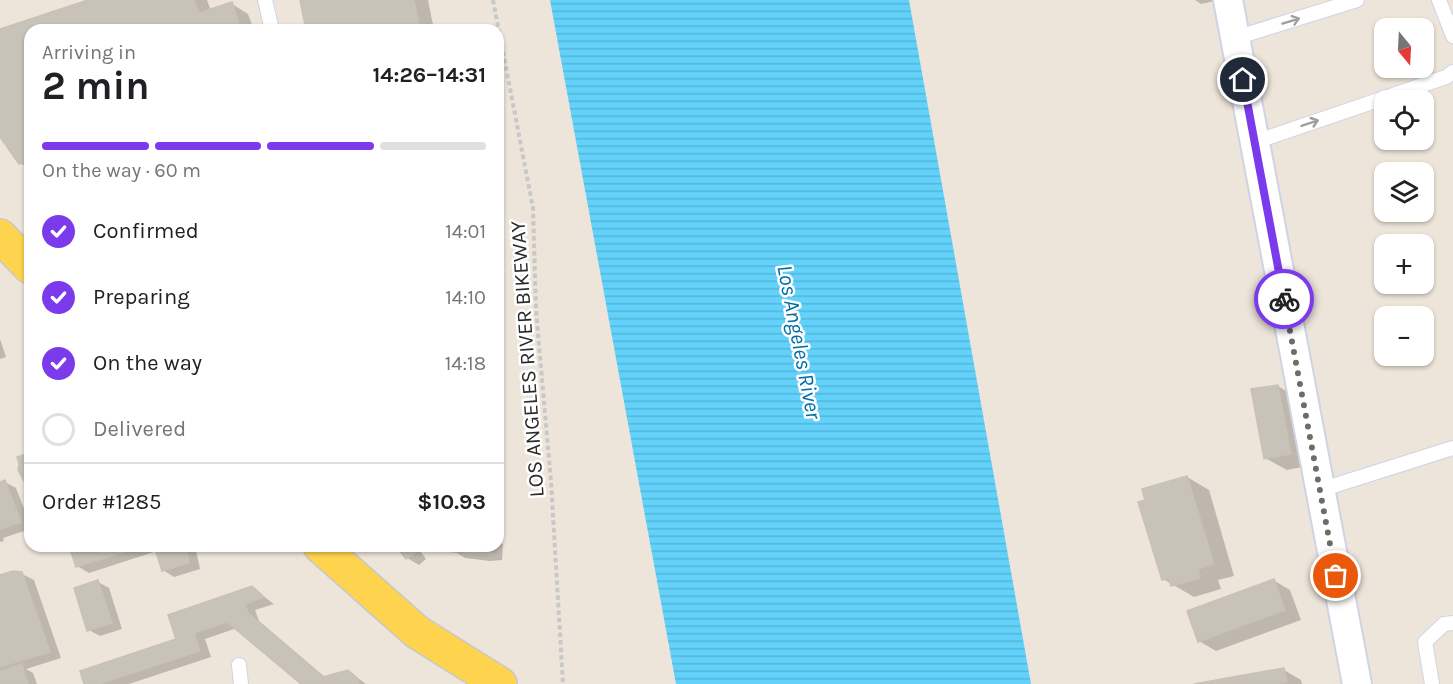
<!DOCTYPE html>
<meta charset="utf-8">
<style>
:root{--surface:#fff;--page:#f6f6f6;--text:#202124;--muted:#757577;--line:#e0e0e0;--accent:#7c3aed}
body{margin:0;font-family:Karla,sans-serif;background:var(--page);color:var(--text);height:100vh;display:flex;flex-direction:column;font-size:22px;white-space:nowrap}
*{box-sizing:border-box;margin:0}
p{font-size:20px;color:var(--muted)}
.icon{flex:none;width:33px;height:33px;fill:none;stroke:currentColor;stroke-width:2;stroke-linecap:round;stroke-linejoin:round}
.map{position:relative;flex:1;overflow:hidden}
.drawer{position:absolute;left:24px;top:24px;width:480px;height:528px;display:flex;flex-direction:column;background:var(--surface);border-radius:18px;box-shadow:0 2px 4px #0004}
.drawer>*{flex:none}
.needle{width:39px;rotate:162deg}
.buttons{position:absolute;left:1374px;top:18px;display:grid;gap:12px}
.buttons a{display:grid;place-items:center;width:60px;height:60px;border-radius:12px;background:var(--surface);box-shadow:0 2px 4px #0004;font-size:30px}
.pin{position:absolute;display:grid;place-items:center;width:51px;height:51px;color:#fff;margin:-26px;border:3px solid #fff;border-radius:50%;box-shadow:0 2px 6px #0007}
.courier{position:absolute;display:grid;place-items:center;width:60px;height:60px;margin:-30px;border:4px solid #7c3aed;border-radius:50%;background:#fff;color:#222;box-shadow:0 2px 8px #0007}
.head em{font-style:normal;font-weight:700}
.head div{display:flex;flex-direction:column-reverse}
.head{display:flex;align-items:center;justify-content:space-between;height:102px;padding:0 18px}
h1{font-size:39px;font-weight:700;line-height:45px}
.bar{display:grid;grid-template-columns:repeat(4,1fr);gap:9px 6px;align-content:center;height:72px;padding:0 18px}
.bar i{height:8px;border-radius:4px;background:var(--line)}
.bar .active{background:var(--accent)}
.bar p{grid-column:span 4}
.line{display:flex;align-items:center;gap:15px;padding:0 18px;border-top:2px solid var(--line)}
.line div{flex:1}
ol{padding:0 18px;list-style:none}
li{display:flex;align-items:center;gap:18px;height:66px}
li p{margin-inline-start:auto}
li .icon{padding:6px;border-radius:50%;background:var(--accent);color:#fff;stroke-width:4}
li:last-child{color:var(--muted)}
li i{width:33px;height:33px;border:3px solid var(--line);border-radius:50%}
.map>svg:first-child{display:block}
.water{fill:url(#water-rules)}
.shadow{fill:#0003}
.building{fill:#c8c3b9;stroke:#c9c1b4;stroke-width:1.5}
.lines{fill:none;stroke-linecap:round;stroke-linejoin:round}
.service-casing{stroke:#cfd3e4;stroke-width:16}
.minor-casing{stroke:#cfd3e4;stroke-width:32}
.primary-casing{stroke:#c8c8c8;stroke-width:36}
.path{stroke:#c8c8c8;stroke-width:4;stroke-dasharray:4.5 3;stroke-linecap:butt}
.service{stroke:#fff;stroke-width:14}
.minor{stroke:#fff;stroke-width:28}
.primary{stroke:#fed44f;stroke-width:33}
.oneway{stroke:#9f9f9f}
.done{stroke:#6e6b68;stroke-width:6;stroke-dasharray:0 10.8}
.route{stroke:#7c3aed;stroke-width:8}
.labels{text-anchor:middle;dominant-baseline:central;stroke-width:5;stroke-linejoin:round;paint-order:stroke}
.street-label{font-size:21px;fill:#2a2a2a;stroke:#fff}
.water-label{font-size:22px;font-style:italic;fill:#016fa7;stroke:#fff}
</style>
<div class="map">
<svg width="1453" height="684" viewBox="0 0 1453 684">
<defs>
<pattern id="water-rules" width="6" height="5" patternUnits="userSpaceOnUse" patternTransform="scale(1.5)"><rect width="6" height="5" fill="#63d2fa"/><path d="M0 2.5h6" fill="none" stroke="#56b4d6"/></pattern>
</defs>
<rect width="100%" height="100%" fill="#ede5da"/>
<path class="water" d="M550 0H909L1031 684H676Z"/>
<path class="shadow" d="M92 0H207L211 11 232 4 248 14 254 30H30V168L20 163 0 134V31Z
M302 0H428L434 30H307Z
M1195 0H1215V1L1201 4Z
M0 339 6 357 0 359Z
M1278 386 1299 399 1312 465 1287 470 1265 458Z
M1187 477 1209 490 1234 576 1218 580 1221 589 1194 597 1163 579 1147 501Z
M5 482 16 488 30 524V529L3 538 4 541 0 542V483Z
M498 519 500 520V534H498Z
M498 542 503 544 502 560 490 561 465 558 454 551 464 546H498Z
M71 546H195L200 569 174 577 163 570 157 551 89 573 77 566Z
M398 546H420L418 548 426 559 419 565 407 558Z
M22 574 34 580 61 658 26 669 33 673 37 684H0V673L3 672 0 671V576Z
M1273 580 1290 590 1301 620 1216 651 1199 641Z
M98 582 109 588 122 629 100 636 89 630Z
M252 588 274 604 255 610 259 621 326 678 348 671 366 684H303L237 628 205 639 211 657 129 684H86L178 640Z
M1284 670 1301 680 1302 684H1203Z"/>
<path class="building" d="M88 0H194L199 13 232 2 241 30H30V160L19 164 0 137V29Z
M300 0H414L420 30H306Z
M1278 385 1291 454 1264 459 1251 389Z
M30 453V480L24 481 18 470 19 464 17 457Z
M1187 476 1214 564 1198 569 1200 578 1171 586 1169 578 1162 580 1138 502 1145 500 1142 489Z
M5 480 21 522 0 529V482Z
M69 546H142L76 567Z
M154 546H186L189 563 162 571Z
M396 546H411L416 552 406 559Z
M452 546H491V554H462V552H452Z
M13 571 22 572 50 652 0 667V575Z
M1274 579 1285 610 1198 642 1187 611Z
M98 580 112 623 87 631 74 588Z
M252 586 264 597 245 604 248 613 323 677 348 670 357 678 359 684H301L227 622 194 633 200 651 99 684H84L80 671 176 639 168 615Z
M22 664 28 684H0V671Z
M1284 668 1287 682 1276 684H1194Z"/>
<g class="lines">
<g class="service-casing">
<path id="service" d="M265 0 272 30
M1439 0 1453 36
M1235 38 1357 0
M1255 142 1446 77 1453 72
M1320 490 1453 448
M239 665 241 684
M1432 684 1425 642 1444 624 1453 623"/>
</g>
<g class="minor-casing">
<path id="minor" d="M1228 0 1357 684"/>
</g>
<g class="primary-casing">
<path id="primary" d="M0 236 30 267
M320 546 417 632 500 684"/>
</g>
<path class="path" d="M493 0 533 208 536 310 551 482 563 684"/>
<use href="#service" class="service"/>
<use href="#minor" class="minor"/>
<use href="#primary" class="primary"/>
</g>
<defs><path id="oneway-shaft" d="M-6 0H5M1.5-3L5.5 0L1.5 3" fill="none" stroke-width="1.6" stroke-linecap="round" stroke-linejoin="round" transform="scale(1.5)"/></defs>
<g class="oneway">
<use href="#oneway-shaft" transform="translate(1291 21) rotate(-17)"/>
<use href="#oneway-shaft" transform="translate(1310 123) rotate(-19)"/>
</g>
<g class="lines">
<path class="done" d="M1284 299 1336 576"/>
<path class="route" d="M1243 80 1284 299"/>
</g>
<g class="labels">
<g class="street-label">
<text transform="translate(527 359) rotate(-94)">LOS ANGELES RIVER BIKEWAY</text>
</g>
<g class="water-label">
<text transform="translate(799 342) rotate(79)">Los Angeles River</text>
</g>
</g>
</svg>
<div class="buttons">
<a><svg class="needle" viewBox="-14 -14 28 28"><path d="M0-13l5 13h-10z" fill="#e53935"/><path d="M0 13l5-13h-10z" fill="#757577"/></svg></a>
<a><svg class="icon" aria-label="locate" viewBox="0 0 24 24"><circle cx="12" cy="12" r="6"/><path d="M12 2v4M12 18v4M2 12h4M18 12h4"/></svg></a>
<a><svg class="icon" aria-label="layers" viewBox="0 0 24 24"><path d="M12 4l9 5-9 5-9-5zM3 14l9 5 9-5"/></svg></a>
<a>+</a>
<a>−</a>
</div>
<div class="pin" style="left:1336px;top:576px;background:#ea580c"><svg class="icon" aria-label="bag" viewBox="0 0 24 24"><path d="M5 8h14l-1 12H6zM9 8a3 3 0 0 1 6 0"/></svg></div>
<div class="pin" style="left:1243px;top:80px;background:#1f2937"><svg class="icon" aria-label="home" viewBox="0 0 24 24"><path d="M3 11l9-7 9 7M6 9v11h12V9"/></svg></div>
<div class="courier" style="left:1284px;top:299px"><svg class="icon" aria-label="bike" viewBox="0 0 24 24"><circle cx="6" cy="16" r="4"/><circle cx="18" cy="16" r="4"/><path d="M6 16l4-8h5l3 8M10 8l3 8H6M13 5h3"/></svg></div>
<section class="drawer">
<div class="head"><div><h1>2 min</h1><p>Arriving in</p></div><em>14:26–14:31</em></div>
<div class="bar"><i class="active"></i><i class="active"></i><i class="active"></i><i></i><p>On the way · 60 m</p></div>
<ol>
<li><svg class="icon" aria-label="check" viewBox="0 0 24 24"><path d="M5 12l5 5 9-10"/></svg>Confirmed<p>14:01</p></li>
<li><svg class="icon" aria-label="check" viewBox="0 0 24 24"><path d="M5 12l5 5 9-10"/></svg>Preparing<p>14:10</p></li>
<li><svg class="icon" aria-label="check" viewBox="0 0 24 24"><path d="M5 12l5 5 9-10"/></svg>On the way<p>14:18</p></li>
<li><i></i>Delivered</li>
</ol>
<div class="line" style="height:78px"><div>Order #1285</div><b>$10.93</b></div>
</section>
</div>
